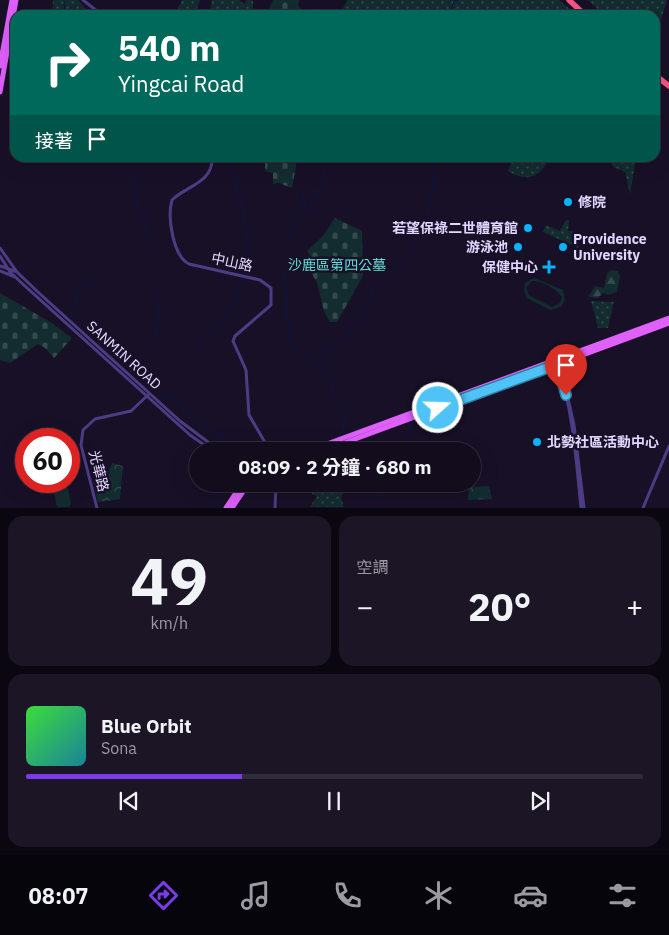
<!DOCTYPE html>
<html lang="zh-TW">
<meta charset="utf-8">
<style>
:root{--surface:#120c1d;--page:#1b1526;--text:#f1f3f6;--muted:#9c9ba4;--line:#312c3b;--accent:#7c3aed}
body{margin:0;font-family:"IBM Plex Sans","Noto Sans TC",sans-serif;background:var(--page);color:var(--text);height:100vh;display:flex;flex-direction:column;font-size:19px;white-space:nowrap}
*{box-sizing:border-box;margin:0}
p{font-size:16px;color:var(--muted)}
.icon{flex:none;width:28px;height:28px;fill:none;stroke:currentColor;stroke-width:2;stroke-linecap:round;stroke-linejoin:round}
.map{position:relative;height:508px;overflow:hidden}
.details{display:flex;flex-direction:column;gap:8px;padding:8px;background:#0a0710;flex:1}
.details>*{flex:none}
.banner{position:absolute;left:10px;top:10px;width:650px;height:152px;border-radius:15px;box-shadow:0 5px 20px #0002,0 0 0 1px var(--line);background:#00695c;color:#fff;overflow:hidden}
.speed{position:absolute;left:15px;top:428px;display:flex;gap:10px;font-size:25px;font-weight:700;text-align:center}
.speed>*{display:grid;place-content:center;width:65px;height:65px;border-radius:50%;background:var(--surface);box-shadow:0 5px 20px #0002,0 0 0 1px var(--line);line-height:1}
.speed .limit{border:8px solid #d22;background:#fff;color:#111}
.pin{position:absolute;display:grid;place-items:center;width:42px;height:42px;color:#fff;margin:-51px -21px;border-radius:50% 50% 50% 0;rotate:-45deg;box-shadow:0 0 5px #0007}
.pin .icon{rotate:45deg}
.me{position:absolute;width:55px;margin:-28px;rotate:70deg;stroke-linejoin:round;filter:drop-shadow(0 0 4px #0008)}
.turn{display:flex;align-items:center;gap:18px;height:105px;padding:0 25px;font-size:22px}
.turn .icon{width:65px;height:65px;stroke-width:2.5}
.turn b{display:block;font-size:35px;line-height:42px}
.then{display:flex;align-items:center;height:48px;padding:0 25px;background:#0003;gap:10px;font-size:19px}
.big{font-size:38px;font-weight:700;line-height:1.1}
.details .card{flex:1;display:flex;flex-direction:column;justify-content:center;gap:8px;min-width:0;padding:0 18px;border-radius:15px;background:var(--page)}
.details .dial{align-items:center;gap:0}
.dial b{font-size:65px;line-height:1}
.song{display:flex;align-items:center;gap:15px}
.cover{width:60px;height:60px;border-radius:8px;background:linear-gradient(135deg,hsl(120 70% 55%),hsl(190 70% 35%))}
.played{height:5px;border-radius:2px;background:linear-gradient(90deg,var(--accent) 35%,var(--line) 35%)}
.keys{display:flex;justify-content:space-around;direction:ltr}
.heat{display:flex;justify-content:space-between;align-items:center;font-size:28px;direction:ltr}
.details .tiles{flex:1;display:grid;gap:8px;grid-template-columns:1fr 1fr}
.card:last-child{grid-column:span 2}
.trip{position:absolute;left:189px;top:442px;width:292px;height:50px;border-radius:25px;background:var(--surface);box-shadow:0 5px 20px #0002,0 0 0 1px var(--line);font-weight:700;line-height:50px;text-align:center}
.menu{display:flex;height:80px;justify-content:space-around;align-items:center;background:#07050c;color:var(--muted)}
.menu .icon{width:35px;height:35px}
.menu .current{color:var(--accent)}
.menu b{font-size:22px;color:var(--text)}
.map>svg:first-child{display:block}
.grass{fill:url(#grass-dots)}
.forest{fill:url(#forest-firs)}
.cemetery{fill:url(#cemetery-stones)}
.park{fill:url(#park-crowns)}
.pitch{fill:#132c30;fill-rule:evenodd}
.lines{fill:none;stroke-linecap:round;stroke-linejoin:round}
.stream{stroke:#0b1544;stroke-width:1}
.tertiary{stroke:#4d3c84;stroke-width:3}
.primary{stroke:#df60fb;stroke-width:5}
.motorway{stroke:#fb5485;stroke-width:5.5}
.route-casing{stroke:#337fa1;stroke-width:12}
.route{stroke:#4fc3f7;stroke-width:9}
.poi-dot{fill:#07b3fa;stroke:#181027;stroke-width:2}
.labels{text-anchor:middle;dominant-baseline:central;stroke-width:5;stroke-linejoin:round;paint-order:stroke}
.poi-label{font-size:14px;font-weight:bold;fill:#e2d6fe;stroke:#181027;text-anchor:start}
.street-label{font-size:14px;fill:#e2d6fe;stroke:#181027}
.park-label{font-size:14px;fill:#63ddd6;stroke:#181027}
</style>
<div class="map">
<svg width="669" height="508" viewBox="0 0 669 508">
<defs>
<pattern id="grass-dots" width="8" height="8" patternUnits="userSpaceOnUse" patternTransform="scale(1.25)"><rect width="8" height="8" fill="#132c30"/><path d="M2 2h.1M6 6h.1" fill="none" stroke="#354a4f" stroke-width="1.8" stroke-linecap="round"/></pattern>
<pattern id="forest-firs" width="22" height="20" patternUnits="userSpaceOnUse" patternTransform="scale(1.25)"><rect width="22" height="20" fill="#132c30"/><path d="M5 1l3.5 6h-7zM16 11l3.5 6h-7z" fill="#354a4f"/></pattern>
<pattern id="cemetery-stones" width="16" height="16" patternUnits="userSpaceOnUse" patternTransform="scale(1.25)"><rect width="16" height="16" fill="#132c30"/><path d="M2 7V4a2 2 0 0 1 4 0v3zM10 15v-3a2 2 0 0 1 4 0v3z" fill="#354a4f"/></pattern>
<pattern id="park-crowns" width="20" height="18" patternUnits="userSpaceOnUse" patternTransform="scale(1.25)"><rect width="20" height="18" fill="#132c30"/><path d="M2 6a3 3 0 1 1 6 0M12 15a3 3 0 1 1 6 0" fill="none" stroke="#354a4f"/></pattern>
</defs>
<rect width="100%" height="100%" fill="#181027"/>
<!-- grass -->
<path class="grass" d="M53 0H78L92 15H52Z
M182 0H200L195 15H175Z
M212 0H239L244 4 247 0H253V15H203L210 10Z
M347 0H559L577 15H376L363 8 359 15H340Z
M588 0H667L655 40V15H604Z
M513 158H548C542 179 524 182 508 171Z
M611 158H636L630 194 625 172 613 167Z
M566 220H569L568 231 580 232 578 248 543 232 546 225 560 231Z
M591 301 614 302 608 328H598Z
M312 484H346L341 498 344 507H310L317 496 312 494Z"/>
<!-- forest -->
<path class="forest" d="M612 270 618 271 620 276 617 292 608 295 603 293 598 298 588 297 595 286 604 288 607 273Z"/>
<!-- cemetery -->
<path class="cemetery" d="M273 0H299L298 6 308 15H268V11Z
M265 158H313L308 162 297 160 292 188 279 183 273 184V173L265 171Z
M335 218 362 231 363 276 337 322H330L324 311 317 283 310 270 312 260 307 251 323 236Z
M0 293 52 323 72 338 54 358 45 348 38 344 10 363 0 360Z"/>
<!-- park -->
<path class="park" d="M112 463 123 466 120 499 98 502 93 481 107 477Z
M489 486 492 499 468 500 469 487Z"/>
<!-- pitch -->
<path class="pitch" d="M534 278 563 290 565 300 561 307 550 310 527 298 524 290 525 283ZM532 281C541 280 557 289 562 297L560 303 552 307 529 295 526 288Z
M53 481H66L71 503 69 507H58L56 505Z"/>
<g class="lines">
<!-- stream -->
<path class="stream" d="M64 0 65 15
M308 0 319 15
M200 15 199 11 204 7 202 0
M337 15 347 0
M444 15 451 10 454 1 458 0
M119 158 132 172 139 214 148 219 144 226 154 249
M228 158 232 173
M233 175 243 211 248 241 243 274
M303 193 305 209
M287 243 297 220 313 205 318 195 328 158
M282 271C288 284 287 297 287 311 287 322 291 332 290 344L321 368
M73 318C75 305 75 288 88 281V275
M153 344 160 312 157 296
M199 345C203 333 210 334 218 327 230 317 239 293 242 278
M108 348 139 372H146
M161 393 175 400
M176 398C179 411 210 431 223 435V444L220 446
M343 435 345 412 331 387V379L322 369 326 360 328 347C337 344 341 338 349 336L351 328 359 323 361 312 368 306 374 286 380 284 393 268 401 264 422 236 434 188 433 166 438 158
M402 451C406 442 410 434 410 422
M214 484 213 491 220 508
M356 484C363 491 364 500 377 499L384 484"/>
<!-- tertiary -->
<path class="tertiary" d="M83 0 102 15
M212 158C213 183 186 186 172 200 167 217 173 256 189 264L260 280 271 288V305L235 336 233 341 246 370 249 415 270 451
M0 248 17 272 39 293 180 421 220 451
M0 256 10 272 26 287 190 435 213 451
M0 266 17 272
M0 271 15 277
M560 362 574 425 584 508
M557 363C573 409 576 459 581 508
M97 508 81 445 83 430 95 419 131 411 148 395
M275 508 276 484
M643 508 669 446"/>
<!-- primary -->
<path class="primary" d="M0 66 12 0
M0 92 16 0
M328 449 669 323
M302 451 311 448
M308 451 669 318
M318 451 329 447
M226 508 242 484
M232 508 248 484"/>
<!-- motorway -->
<path class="motorway" d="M569 0 585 15
M655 75 669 86"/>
</g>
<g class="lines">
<defs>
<path id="route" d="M438 408 558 364 566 395"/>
</defs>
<!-- route casing -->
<use href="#route" class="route-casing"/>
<!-- route -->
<use href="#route" class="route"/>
</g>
<!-- markers -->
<g class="poi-dot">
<circle cx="568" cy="202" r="5"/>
<circle cx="528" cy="228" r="5"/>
<circle cx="518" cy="247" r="5"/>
<circle cx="563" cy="247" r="5"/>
<path d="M546.5 259.5h5v5h5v5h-5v5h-5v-5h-5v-5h5z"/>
<circle cx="537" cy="442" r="5"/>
</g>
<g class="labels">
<!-- poi labels -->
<g class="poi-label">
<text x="578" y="202">修院</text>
<text x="518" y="228" text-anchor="end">若望保祿二世體育館</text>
<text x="573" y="239">Providence<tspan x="573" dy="16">University</tspan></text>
<text x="508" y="247" text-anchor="end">游泳池</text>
<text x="538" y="267" text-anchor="end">保健中心</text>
<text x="547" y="442">北勢社區活動中心</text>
</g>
<!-- street labels -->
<g class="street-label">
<text transform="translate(232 262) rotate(12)">中山路</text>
<text transform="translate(124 355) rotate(42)">SANMIN ROAD</text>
<text transform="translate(99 471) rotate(76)">光華路</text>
</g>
<!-- park labels -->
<g class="park-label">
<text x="337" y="265">沙鹿區第四公墓</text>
</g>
</g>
</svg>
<div class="speed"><div class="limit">60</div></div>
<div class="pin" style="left:566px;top:395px;background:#d93025"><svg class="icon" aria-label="arrive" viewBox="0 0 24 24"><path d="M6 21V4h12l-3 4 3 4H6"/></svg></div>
<svg class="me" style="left:438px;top:408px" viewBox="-20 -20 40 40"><circle r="17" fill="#4fc3f7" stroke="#fff" stroke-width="3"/><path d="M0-11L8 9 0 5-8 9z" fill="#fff"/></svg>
<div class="trip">08:09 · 2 分鐘 · 680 m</div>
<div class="banner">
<div class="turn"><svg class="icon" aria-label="right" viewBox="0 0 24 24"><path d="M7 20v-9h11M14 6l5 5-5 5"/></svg><div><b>540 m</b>Yingcai Road</div></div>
<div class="then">接著<svg class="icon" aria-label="arrive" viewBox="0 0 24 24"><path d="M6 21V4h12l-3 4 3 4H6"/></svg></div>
</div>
</div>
<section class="details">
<div class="tiles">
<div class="card dial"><b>49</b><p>km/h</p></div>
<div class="card"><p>空調</p>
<div class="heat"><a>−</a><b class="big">20°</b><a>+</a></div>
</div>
<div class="card">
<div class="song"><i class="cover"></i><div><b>Blue Orbit</b><p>Sona</p></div></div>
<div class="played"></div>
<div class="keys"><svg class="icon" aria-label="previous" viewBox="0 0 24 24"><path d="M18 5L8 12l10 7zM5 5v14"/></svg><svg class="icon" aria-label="pause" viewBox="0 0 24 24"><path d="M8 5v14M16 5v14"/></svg><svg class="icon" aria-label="next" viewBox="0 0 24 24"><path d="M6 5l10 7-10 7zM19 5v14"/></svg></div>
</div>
</div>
</section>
<nav class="menu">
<b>08:07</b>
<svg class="icon current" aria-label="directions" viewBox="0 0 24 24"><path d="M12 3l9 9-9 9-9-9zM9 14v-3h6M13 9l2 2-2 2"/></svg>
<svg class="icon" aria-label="music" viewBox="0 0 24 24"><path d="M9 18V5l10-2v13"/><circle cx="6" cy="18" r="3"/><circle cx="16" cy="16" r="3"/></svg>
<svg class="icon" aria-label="phone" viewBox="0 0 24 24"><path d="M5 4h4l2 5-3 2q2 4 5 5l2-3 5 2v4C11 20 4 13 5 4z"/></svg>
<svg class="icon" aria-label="climate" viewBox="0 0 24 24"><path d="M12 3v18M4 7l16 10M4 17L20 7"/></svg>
<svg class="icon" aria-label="car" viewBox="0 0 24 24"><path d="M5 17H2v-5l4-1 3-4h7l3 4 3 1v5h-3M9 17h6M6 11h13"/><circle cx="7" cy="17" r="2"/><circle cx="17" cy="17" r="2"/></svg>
<svg class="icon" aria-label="filters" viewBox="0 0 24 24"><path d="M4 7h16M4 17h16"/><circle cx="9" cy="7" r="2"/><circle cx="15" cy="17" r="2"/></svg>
</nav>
